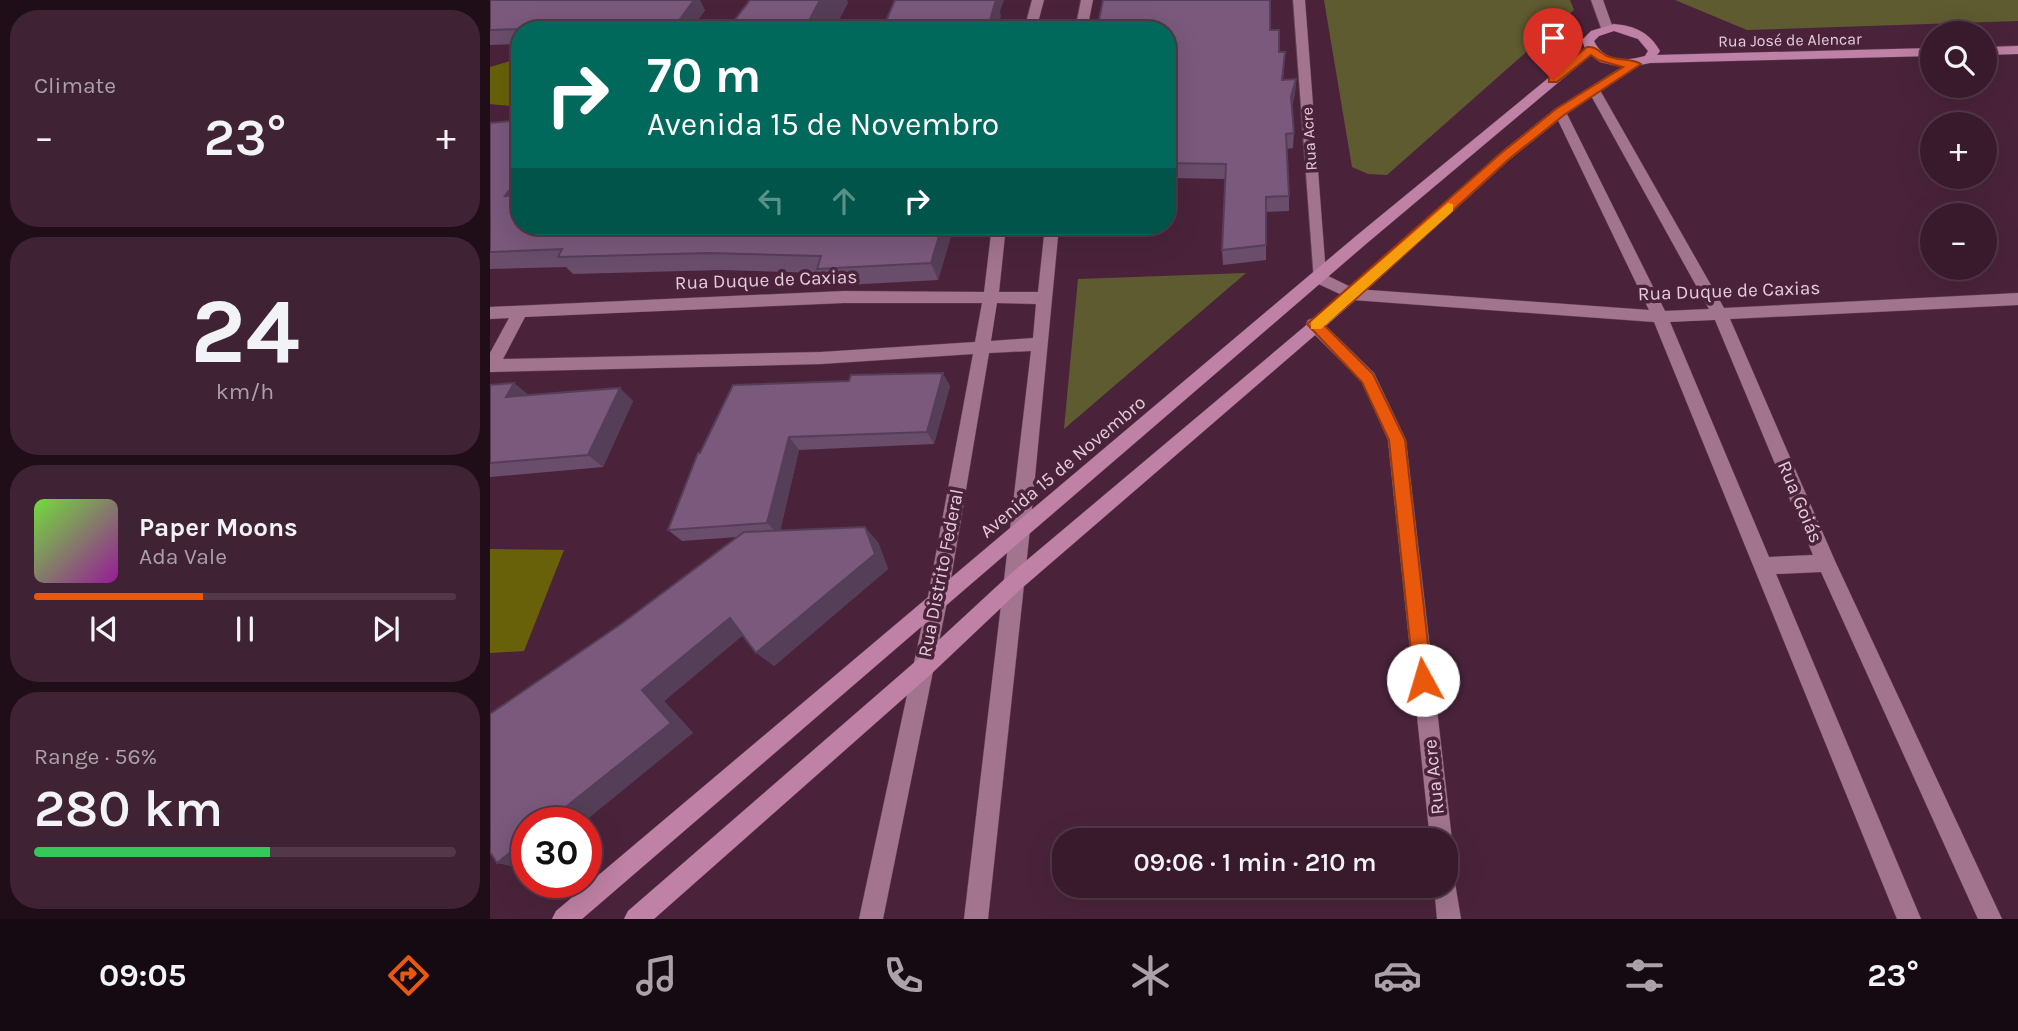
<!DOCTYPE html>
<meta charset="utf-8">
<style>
:root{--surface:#381a2c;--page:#3f2334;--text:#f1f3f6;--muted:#aba1a9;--line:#523848;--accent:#ea580c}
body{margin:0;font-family:Karla,sans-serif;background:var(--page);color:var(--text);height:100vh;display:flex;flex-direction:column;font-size:26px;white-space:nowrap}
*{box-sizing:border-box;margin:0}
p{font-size:23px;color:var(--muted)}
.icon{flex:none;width:38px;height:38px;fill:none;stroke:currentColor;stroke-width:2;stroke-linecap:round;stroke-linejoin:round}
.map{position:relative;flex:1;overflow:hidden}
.details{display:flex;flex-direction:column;gap:10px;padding:10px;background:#1f0e18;width:490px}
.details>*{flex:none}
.banner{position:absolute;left:21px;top:21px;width:665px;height:214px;border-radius:28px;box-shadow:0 7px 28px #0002,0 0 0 2px var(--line);background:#00695c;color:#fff;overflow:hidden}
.buttons{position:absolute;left:1430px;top:21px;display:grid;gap:14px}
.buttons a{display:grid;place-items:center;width:77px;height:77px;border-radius:50%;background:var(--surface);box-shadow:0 7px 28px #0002,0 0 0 2px var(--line);font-size:35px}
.speed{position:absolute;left:21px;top:807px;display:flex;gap:14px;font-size:35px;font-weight:700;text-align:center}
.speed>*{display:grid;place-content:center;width:91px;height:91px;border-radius:50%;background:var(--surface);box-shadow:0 7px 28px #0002,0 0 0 2px var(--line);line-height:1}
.speed .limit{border:10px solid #d22;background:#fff;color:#111}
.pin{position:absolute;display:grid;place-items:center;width:60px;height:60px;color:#fff;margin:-72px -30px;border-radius:50% 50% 50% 0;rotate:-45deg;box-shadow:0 0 7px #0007}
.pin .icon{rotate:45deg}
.me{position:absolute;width:77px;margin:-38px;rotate:354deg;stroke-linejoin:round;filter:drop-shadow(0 0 5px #0008)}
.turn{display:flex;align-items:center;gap:24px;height:147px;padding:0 21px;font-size:32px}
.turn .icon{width:91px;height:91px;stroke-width:2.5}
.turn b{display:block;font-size:49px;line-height:60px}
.lanes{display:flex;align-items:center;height:66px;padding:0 21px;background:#0003;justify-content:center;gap:35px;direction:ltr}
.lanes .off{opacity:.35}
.big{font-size:52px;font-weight:600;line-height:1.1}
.details .tile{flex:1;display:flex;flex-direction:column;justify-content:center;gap:10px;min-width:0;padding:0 24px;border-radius:28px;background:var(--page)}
.details .dial{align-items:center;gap:0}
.dial b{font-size:91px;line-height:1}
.song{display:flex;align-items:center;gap:21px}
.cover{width:84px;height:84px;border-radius:10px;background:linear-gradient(135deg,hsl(100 70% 55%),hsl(300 70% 35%))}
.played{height:7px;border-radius:4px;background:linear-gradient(90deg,var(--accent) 40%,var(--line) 40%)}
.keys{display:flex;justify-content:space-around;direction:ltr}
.heat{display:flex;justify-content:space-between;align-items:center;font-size:38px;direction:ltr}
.charge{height:10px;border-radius:5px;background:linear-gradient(90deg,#34c759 56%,var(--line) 0)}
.trip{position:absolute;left:562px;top:828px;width:406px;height:70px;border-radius:28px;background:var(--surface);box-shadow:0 7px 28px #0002,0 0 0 2px var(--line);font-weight:600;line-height:70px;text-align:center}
.tab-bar{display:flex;height:112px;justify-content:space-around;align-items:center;background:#160a12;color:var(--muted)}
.tab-bar .icon{width:49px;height:49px}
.tab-bar .active{color:var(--accent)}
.tab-bar b{font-size:32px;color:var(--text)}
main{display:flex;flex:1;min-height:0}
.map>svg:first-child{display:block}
.green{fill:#5e5b30}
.forest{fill:#68610a}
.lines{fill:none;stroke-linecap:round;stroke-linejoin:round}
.minor-casing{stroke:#624055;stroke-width:1}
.major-casing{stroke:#624055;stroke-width:1}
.minor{fill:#a2748e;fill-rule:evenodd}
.major{fill:#bf81a5;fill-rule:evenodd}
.wall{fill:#694d6b}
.shaded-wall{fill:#553e57}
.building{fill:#7a597c;stroke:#553e57;stroke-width:2}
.route{fill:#ea580c;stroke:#983908;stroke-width:2}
.slow{fill:#f59e0b}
.labels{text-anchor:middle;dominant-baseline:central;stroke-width:7;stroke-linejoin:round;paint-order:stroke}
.far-street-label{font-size:16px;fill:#e5ccd9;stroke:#4a233b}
.street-label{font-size:19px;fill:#e5ccd9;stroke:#4a233b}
</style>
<main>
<section class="details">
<div class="tile"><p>Climate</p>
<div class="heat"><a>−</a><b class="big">23°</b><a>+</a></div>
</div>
<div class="tile dial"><b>24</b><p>km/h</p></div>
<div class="tile">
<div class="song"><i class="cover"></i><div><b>Paper Moons</b><p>Ada Vale</p></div></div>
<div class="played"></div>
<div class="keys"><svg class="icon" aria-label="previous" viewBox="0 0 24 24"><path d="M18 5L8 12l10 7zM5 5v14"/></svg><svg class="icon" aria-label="pause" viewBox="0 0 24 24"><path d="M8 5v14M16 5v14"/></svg><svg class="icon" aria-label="next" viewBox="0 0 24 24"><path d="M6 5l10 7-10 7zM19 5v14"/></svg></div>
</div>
<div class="tile"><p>Range · 56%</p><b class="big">280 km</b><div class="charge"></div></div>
</section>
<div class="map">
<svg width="1528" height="919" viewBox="0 0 1528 919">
<rect width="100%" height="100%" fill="#4a233b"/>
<!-- green -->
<path class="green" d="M834 0H1080L1084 10 897 175 878 174 862 167Z
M1185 0H1528V21L1257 30Z
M756 273 574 429 588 279Z"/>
<!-- forest -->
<path class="forest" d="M30 58V107L0 104V67Z
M0 549 74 550 34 651 0 653Z"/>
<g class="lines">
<defs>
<path id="minor" d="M542 0H554L546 30H534Z
M591 0H603L597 30H585Z
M803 0H815L836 275 865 289 1159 310 1064 112 1070 108 1076 112 1175 311 1219 309 1099 92 1105 88 1111 92 1234 308 1528 293V305L1240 319 1345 561 1512 919H1488L1331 572 1286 574 1431 919H1407L1164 322 863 300 824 282ZM1225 320 1323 555 1279 557 1180 322Z
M1101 0H1113L1123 28 1121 30 1111 28Z
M502 226H516L509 292H548L555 226H569L540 529 498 919H474L541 351 499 353 457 602 393 919H369L437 602 483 354 331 364 0 372V353L19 318 0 319V307L354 291 494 292ZM354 303H492L485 342 331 352 13 359 35 317ZM507 303 546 304 543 338 501 341Z
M824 318 830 320 884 373 916 440 962 840 956 849V840H940L898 440 872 382 818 328 816 324 818 320Z
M956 873 964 877 971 919H947L944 886H956Z"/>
<path id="major" d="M1124 24C1145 26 1159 32 1170 51L1167 55 1442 48V56L1160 63 1150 65 1075 115 1019 160 868 298 532 588 440 675 164 919H134L138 911 426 661 518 576 858 290 1009 154 1065 109 1132 67 1110 62 1101 55 876 244 92 919H62L66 911 866 236 1095 48 1092 40 1101 31ZM1124 31 1148 39 1158 51 1155 56C1135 62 1113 61 1104 41L1109 36Z
M1528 46V54L1494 55V47Z"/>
</defs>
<!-- minor casing -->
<use href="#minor" class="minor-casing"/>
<!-- major casing -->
<use href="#major" class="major-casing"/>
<!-- minor -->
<use href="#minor" class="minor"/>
<!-- major -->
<use href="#major" class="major"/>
</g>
<!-- wall -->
<path class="wall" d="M0 0 215 10 201 30H30V44L0 45Z
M677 30H780L794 68 793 80 806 79 805 94 802 106 804 133 803 148 797 149 799 196V211L776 212V260L733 265 732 250 735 179 677 178Z
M0 123 30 226H464L448 280 337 286 329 273 231 270 83 274 76 267 0 269Z
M0 385 39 395 143 401 113 467 0 477Z
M460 386 444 444 309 450 290 531 388 542 398 569 284 666 253 635 174 701 203 733 37 822V869L7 863 131 624 248 537 192 541 178 530 210 453Z"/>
<!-- shaded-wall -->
<path class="shaded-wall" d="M204 0H210L215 10 201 30H182Z
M330 0H357L358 3 344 30H314Z
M504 0H514L510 11 511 16 509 25 511 20 513 30H502L500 20Z
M806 79 805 94 800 112 801 97Z
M30 175V212L15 196Z
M452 226H464L448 280 441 263Z
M453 373 460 386 444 444 437 432Z
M24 383 40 396 16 397Z
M130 388 143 401 113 467 98 455Z
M299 437 309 450 289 535 277 523Z
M375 527 388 542 398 569 284 666 266 653Z
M240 618 258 631 174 701 203 733 94 822H57L152 690Z
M37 839V869L7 863Z"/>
<!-- building -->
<path class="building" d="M0 0H204L182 30H58V28L0 30Z
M260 0H330L314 30H237Z
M405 0H506L500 20H511L507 30H392Z
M613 0H780V30H789V52H795L792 80 806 79 801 97 804 133 796 134 799 196 776 197V245L732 250 736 164 677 163V30H607Z
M30 120V175L15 196 30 195V226H452L441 263 327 269 331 256 219 253 68 257 72 249 0 252V123Z
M453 373 437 432 299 437 277 523 178 530 208 453H210L243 385 359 381 361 375Z
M24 383 16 397 130 388 98 455 0 463V385Z
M375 527 385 554 266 653 240 618 152 690 181 723 57 822H37V839L7 863 0 852V714L131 624 254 532Z"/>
<!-- route -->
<path class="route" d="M1097 47C1106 46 1109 52 1117 56 1128 61 1142 58 1151 64L1074 115 1019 159 868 297 834 325 883 374 915 440 942 680 940 687 933 689 927 687 924 680 899 440 872 382 817 324 1010 154 1066 109 1133 67 1108 60 1101 55 1067 82H1059V77Z"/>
<!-- slow -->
<path class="slow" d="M958 203 963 204V211L831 329H821V322Z"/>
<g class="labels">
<!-- far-street labels -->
<g class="far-street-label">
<text transform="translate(1300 40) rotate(-1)">Rua José de Alencar</text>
<text transform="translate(819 139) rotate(-94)">Rua Acre</text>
</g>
<!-- street labels -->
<g class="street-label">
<text transform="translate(276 280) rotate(-2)">Rua Duque de Caxias</text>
<text transform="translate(1239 291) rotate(-2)">Rua Duque de Caxias</text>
<text transform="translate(573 467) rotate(-40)">Avenida 15 de Novembro</text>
<text transform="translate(1310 502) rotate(67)">Rua Goiás</text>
<text transform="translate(451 573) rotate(-79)">Rua Distrito Federal</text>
<text transform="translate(944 777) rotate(-96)">Rua Acre</text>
</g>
</g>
</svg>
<div class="buttons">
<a><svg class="icon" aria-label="search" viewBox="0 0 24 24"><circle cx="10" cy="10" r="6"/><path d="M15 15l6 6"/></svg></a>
<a>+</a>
<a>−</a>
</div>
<div class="speed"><div class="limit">30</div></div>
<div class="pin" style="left:1063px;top:80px;background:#d93025"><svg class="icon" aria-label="arrive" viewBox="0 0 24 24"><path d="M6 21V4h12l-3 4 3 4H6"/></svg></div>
<svg class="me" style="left:933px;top:680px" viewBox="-20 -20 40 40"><circle r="19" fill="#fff"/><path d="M0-13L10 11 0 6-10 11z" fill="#ea580c"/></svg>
<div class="trip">09:06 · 1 min · 210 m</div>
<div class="banner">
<div class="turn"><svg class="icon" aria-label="right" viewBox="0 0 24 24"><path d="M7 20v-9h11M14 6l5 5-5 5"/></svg><div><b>70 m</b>Avenida 15 de Novembro</div></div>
<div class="lanes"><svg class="icon off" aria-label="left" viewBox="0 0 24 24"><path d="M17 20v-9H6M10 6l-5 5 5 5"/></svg><svg class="icon off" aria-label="ahead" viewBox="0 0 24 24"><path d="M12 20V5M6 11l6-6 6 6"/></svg><svg class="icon" aria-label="right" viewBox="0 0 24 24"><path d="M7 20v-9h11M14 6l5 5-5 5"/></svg></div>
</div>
</div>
</main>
<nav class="tab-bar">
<b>09:05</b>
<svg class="icon active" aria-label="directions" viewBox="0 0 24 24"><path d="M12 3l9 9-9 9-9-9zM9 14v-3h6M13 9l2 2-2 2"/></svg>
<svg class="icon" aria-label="music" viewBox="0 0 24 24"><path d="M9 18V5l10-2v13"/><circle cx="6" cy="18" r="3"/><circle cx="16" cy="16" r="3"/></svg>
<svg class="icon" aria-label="phone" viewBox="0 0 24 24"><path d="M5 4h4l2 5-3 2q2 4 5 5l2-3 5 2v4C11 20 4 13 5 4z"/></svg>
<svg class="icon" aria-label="climate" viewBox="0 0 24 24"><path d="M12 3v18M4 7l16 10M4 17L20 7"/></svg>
<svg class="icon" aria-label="car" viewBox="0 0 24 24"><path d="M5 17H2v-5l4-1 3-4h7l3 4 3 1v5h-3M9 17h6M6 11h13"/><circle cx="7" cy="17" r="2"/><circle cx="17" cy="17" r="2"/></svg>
<svg class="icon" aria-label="filters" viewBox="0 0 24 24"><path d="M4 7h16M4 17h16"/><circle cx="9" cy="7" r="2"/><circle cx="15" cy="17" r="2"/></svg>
<b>23°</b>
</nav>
